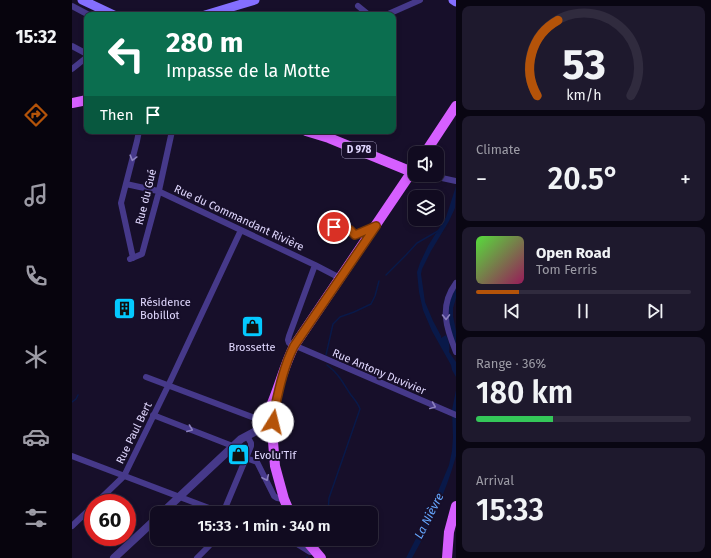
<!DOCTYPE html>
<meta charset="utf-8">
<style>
:root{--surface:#110b20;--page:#1e192d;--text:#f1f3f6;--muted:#9c9ba5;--line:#302b3e;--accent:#b45309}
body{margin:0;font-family:"Fira Sans",sans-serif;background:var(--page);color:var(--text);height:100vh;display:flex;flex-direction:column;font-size:15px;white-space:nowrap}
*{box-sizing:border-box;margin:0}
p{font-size:13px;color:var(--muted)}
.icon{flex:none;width:22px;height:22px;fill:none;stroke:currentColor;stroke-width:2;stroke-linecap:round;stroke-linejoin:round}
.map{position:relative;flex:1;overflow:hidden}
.details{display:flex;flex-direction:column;gap:6px;padding:6px;background:#090612;width:255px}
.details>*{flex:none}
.guide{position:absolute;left:12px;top:12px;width:312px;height:122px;border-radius:8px;box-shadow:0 2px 6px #0003,0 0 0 1px var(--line);background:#0b6e4f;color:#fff;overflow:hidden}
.fabs{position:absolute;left:336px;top:146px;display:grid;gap:8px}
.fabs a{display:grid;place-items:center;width:36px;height:36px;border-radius:8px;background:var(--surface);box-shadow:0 2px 6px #0003,0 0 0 1px var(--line);font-size:20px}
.speed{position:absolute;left:12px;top:494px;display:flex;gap:8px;font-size:20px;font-weight:700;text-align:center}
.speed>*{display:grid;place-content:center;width:52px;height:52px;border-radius:50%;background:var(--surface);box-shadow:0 2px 6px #0003,0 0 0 1px var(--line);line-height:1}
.speed .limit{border:6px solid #d22;background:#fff;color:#111}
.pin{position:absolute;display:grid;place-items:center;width:34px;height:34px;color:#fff;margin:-17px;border:2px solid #fff;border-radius:50%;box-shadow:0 1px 4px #0007}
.me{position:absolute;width:44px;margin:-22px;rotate:9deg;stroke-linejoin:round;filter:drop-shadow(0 0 3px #0008)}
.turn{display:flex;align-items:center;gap:14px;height:84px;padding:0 16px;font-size:18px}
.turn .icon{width:52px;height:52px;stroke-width:2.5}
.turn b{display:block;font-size:28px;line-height:34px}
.then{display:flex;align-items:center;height:38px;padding:0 16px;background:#0003;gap:8px;font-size:15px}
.big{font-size:30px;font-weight:600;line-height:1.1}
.details .widget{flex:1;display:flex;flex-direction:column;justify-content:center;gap:6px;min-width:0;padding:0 14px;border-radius:8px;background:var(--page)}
.details .dial{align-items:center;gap:0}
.dial svg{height:104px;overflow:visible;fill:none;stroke:var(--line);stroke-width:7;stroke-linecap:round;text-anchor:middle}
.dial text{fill:var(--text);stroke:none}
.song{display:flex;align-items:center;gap:12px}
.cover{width:48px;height:48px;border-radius:6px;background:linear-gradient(135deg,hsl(110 70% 55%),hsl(330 70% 35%))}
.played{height:4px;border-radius:2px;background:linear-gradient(90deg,var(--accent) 20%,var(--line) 20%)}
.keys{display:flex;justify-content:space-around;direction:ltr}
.heat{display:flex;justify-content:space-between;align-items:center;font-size:22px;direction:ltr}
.charge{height:6px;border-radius:3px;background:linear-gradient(90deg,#34c759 36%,var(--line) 0)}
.trip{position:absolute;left:78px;top:506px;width:228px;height:40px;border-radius:8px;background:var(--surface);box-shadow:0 2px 6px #0003,0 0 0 1px var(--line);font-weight:600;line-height:40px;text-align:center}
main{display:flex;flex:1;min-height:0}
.dock{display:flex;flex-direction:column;width:72px;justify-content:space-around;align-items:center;background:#07040d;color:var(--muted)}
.dock .icon{width:28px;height:28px}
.dock .on{color:var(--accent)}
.dock b{font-size:18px;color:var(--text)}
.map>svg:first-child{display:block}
.water{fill:#091949}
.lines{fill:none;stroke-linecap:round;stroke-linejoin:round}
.stream{stroke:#091949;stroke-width:1.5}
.minor{stroke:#46398a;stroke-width:6}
.tertiary{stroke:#46398a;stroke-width:8}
.secondary{stroke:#846fff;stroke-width:9}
.primary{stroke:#d65fff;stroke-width:10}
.oneway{stroke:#8c81bf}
.route-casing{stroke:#753606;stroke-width:10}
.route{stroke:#b45309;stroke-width:7}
.labels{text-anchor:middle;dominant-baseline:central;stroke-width:4;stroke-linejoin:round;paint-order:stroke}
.shield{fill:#170f2a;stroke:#a49cbf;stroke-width:1}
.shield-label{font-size:10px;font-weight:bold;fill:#e1d8ff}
.street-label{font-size:11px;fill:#e1d8ff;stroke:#170f2a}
.poi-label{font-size:11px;fill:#e1d8ff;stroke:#170f2a;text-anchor:start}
.water-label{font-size:12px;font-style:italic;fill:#66a7ff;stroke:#170f2a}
</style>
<main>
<nav class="dock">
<b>15:32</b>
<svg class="icon on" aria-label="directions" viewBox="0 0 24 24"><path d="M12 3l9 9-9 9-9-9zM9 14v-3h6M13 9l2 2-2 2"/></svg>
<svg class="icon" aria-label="music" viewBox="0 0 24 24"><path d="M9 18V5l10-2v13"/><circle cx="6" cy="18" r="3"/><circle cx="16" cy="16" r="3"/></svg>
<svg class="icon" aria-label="phone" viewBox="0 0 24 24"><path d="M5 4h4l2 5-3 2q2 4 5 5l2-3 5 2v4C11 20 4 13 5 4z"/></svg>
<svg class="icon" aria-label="climate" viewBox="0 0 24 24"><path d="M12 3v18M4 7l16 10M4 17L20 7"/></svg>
<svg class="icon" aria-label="car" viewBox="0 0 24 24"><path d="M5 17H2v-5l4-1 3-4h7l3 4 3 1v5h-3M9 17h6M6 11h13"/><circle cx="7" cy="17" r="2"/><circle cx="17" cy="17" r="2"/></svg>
<svg class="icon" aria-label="filters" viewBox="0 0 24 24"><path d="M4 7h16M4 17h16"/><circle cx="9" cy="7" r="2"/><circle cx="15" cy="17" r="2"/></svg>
</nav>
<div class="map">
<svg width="384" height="558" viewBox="0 0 384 558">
<rect width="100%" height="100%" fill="#170f2a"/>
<!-- water -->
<path class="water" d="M384 186 383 208 377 221 359 251 350 269 349 274 353 302 361 321 369 336V338L374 335C377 341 378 346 377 352L384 362V377L380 370 379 365 360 331 351 310 347 292 345 272 348 263 356 246 374 217 378 205Z
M384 288V298L381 308V316L384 331V344C376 325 372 306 384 288Z
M384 390V456C374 492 358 526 340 558H334L357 513 377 465 380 451 381 437 380 410Z"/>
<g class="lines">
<!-- stream -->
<path class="stream" d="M314 275 334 255 345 243 366 231
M254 355 261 324 268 317 282 312 299 304 303 296 307 281
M255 365C268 375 270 382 279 395 283 400 286 403 288 409L257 498 256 513
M0 402 4 399 6 395
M246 546 248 539
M235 558V557"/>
<!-- minor -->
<path class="minor" d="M0 6 17 15
M286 6 297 15
M314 15 348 0
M0 46 15 54
M0 69 15 57
M356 175 384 181
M54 184 86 191 243 265 268 278
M262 227 278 230 283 235 301 227
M61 258 49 203 65 141 67 131
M58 259 70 254 86 195 100 131
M243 265 217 336 216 340 217 343 384 415
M384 283C367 306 374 328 384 352
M74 377 188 420
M81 415 158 445 160 447
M0 456 150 513
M174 458 185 462 202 496 205 498 212 499
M24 503 52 476 96 386 169 230
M151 513 179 446V443L175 436
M0 526 21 506
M217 539 238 552H244
M125 558 137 546 140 539"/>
<!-- tertiary -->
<path class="tertiary" d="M90 513 169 439 188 429
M42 558 85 518"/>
<!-- secondary -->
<path class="secondary" d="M10 0 42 15
M381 0 384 2
M133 15 183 0"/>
<!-- primary -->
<path class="primary" d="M0 103 15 100
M234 131 257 138 340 172
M353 153 384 106
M191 418H197L201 422V427L196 431C191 432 185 429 187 423 188 419 196 414 198 408 207 388 212 366 222 346L343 167
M200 429 203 466 212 499 218 513
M233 539 249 558
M375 558 377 532 384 506"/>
</g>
<!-- one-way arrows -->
<defs><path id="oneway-chevron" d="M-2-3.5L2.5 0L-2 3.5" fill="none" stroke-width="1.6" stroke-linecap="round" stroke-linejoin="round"/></defs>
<g class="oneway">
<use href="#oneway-chevron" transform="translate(61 158) rotate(105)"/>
<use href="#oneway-chevron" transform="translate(374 317) rotate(89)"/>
<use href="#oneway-chevron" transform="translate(361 406) rotate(23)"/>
<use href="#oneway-chevron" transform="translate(118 429) rotate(21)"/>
<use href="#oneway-chevron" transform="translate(194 478) rotate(65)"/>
</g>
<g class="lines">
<defs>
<path id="route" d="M201 422 200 421C206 395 210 370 222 346L304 226 283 235 278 230 262 227"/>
</defs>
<!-- route casing -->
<use href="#route" class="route-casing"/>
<!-- route -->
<use href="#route" class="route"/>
</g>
<!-- icons -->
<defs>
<symbol id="building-square" viewBox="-11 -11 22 22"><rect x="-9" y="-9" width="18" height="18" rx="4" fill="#04c9ff" stroke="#170f2a"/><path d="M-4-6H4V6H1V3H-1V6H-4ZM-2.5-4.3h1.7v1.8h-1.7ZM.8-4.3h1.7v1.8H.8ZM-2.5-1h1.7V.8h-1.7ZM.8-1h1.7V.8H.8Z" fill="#111"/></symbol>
<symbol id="shop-square" viewBox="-11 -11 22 22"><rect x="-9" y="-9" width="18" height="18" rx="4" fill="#04c9ff" stroke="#170f2a"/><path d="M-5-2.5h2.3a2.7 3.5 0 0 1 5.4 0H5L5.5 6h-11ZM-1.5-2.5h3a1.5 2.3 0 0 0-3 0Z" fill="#111"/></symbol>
</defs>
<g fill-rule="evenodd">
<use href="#building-square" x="40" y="296" width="25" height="25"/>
<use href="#shop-square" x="168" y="314" width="25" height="25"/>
<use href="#shop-square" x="154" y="442" width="25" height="25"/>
</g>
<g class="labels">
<!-- shield labels -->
<rect class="shield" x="270" y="142" width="34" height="16" rx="3"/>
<g class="shield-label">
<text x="287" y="150">D 978</text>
</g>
<!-- street labels -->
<g class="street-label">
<text transform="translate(74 197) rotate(-76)">Rue du Gué</text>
<text transform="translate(167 218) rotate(25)">Rue du Commandant Rivière</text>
<text transform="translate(307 372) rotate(23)">Rue Antony Duvivier</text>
<text transform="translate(62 433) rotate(-64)">Rue Paul Bert</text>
</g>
<!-- poi labels -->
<g class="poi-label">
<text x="68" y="302">Résidence<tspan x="68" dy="13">Bobillot</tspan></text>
<text x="180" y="347" text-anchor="middle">Brossette</text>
<text x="182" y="455">Evolu'Tif</text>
</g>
<!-- water labels -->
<g class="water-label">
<text transform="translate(357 516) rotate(-63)">La Nièvre</text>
</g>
</g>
</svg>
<div class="fabs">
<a><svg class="icon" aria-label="sound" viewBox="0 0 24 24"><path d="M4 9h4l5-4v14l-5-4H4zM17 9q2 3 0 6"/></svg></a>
<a><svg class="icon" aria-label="layers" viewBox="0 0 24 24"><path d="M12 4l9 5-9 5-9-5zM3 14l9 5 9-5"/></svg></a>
</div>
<div class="speed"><div class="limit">60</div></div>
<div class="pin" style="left:262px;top:227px;background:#d93025"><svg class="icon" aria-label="arrive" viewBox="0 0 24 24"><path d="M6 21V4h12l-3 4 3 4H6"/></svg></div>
<svg class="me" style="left:201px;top:422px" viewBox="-20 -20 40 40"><circle r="19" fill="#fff"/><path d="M0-13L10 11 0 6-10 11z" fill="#b45309"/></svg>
<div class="trip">15:33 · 1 min · 340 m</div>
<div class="guide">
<div class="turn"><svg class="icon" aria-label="left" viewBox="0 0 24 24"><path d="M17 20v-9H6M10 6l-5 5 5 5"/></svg><div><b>280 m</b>Impasse de la Motte</div></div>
<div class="then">Then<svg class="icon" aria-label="arrive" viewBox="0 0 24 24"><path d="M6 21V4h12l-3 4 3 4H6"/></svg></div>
</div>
</div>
<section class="details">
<div class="widget dial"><svg viewBox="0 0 100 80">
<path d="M14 69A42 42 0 1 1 86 69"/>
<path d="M14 69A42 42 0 0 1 30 11" stroke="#b45309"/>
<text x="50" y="56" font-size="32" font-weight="700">53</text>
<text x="50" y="72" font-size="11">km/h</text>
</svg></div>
<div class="widget"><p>Climate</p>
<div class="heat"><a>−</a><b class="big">20.5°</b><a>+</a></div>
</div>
<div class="widget">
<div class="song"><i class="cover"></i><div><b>Open Road</b><p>Tom Ferris</p></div></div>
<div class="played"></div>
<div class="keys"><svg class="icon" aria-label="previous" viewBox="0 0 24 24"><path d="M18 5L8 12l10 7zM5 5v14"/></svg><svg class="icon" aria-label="pause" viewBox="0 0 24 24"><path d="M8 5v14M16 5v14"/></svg><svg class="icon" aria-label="next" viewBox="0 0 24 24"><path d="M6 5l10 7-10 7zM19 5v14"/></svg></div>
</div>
<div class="widget"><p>Range · 36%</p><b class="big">180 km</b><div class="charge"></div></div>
<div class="widget"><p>Arrival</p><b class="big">15:33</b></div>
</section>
</main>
